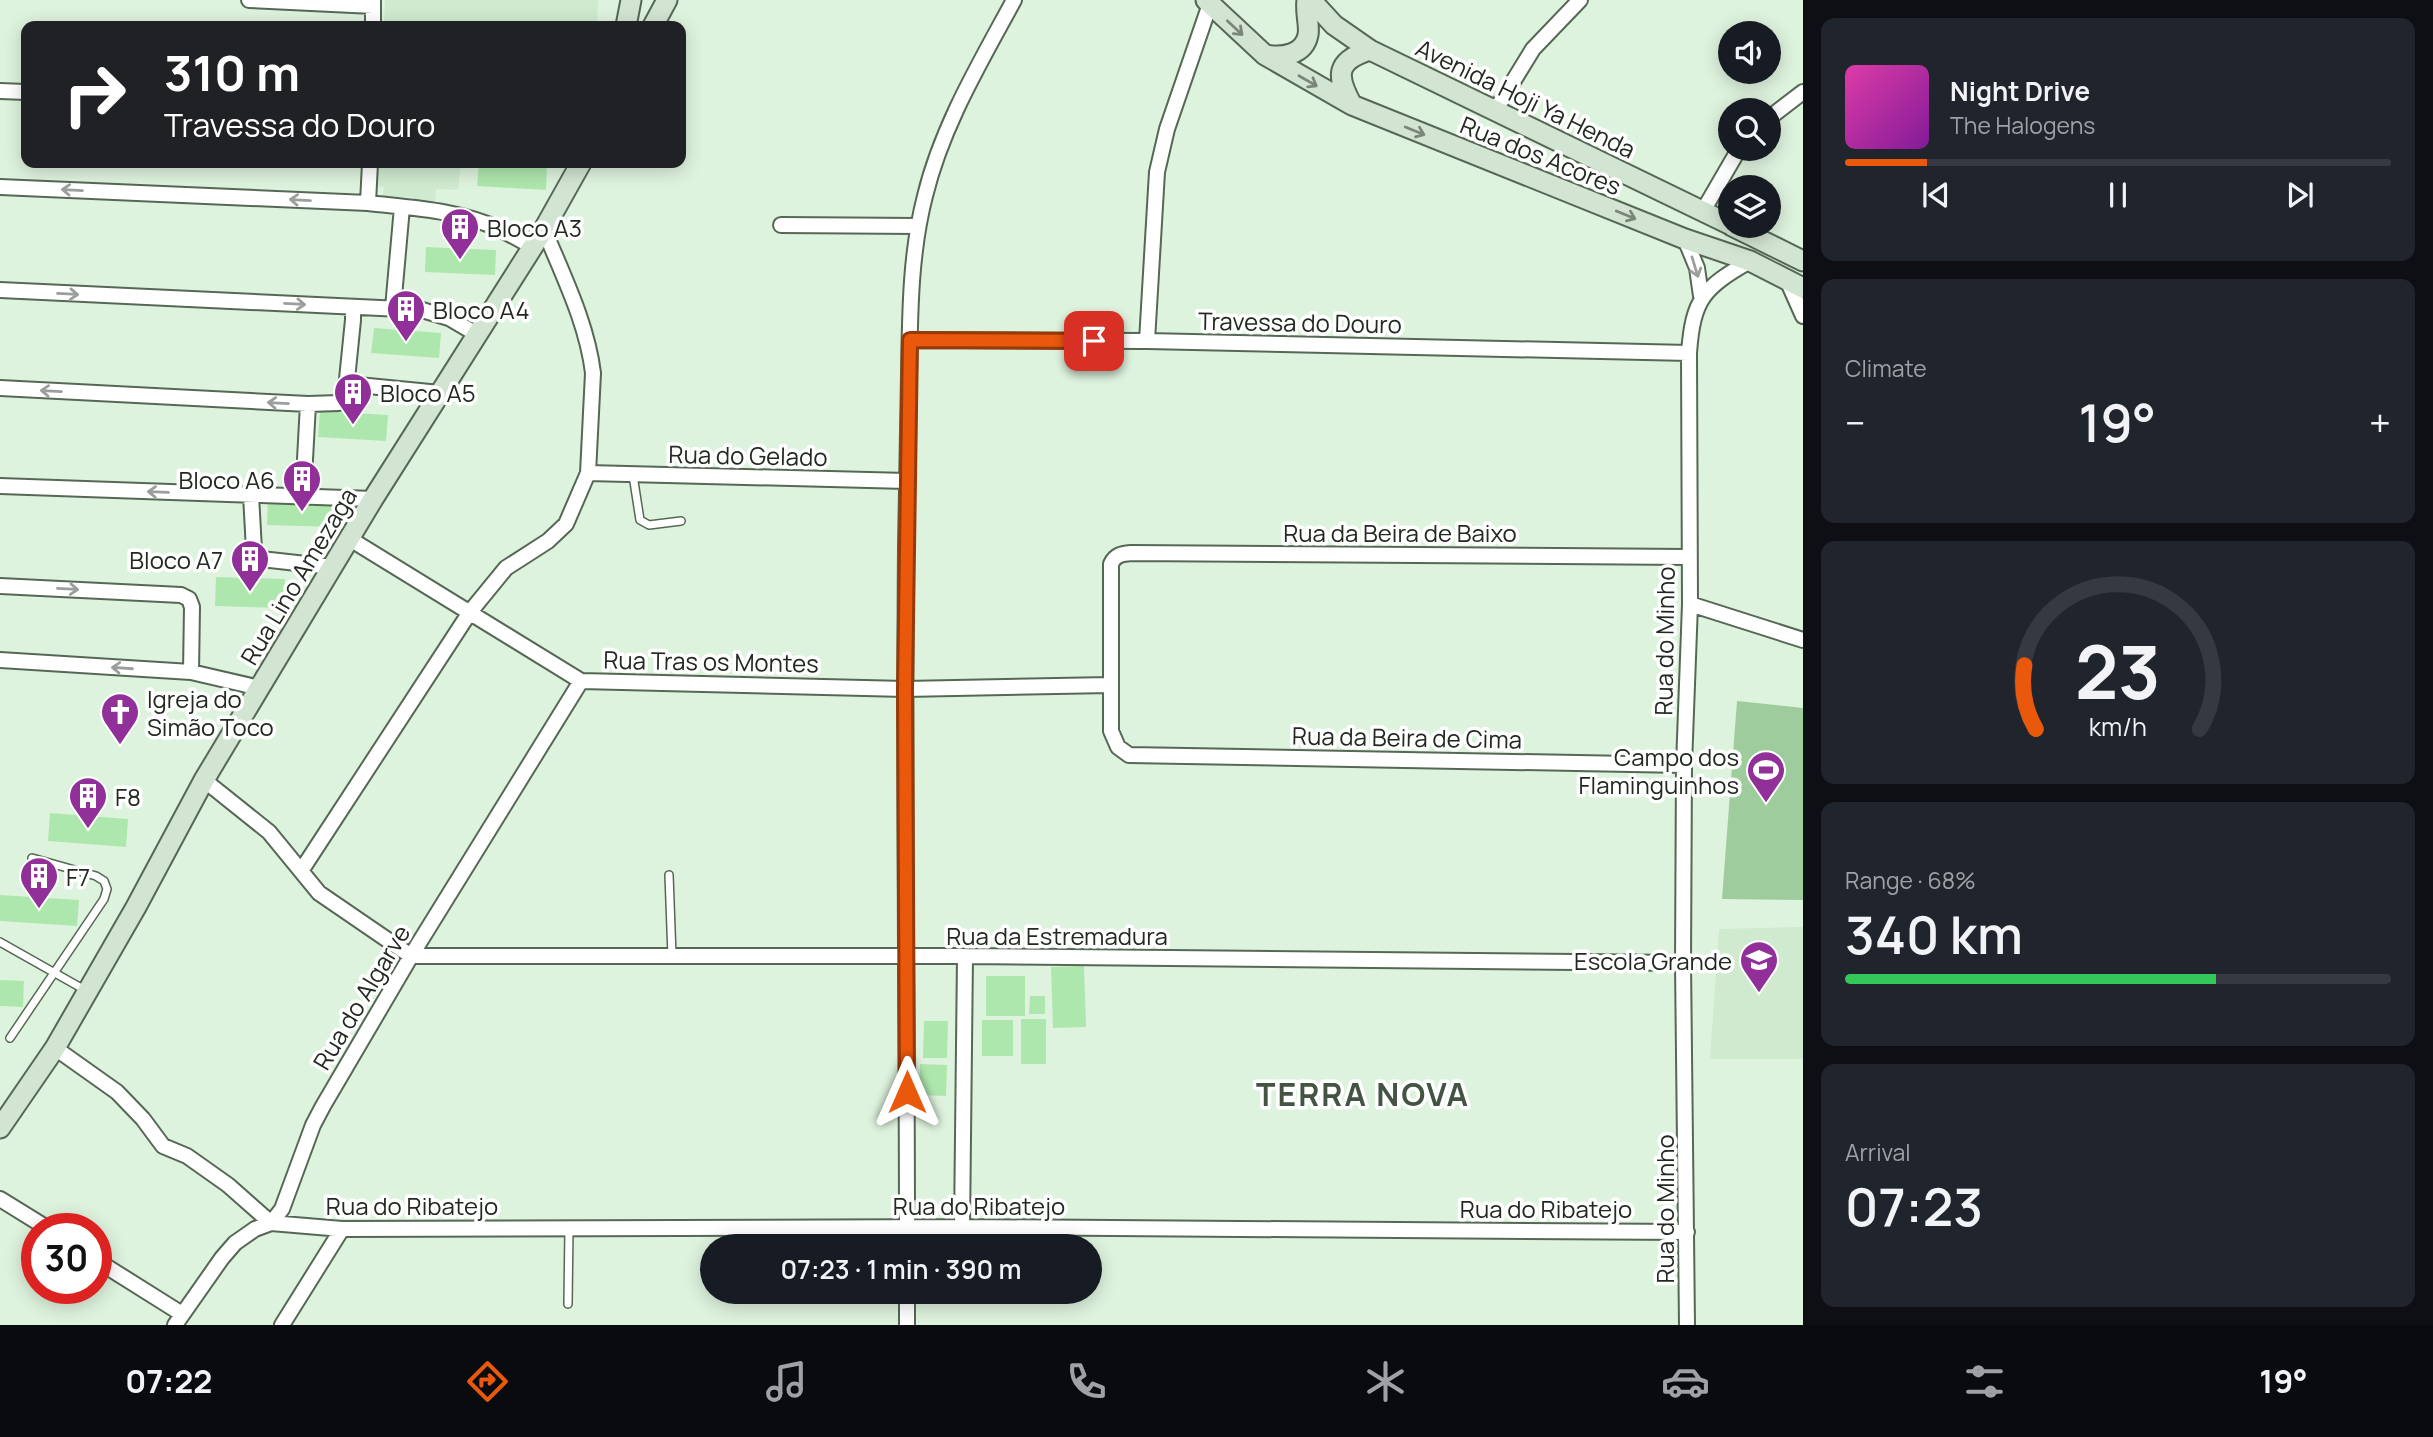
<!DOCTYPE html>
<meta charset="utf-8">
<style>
:root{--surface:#171b24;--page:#20242c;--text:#f1f3f6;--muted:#9ea1a6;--line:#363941;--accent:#ea580c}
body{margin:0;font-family:Manrope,sans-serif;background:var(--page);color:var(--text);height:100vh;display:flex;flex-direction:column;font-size:26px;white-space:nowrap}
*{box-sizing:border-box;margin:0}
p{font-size:23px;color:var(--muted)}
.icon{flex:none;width:38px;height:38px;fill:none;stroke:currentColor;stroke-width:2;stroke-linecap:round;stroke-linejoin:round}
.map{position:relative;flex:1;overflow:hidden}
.panel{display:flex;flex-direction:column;gap:18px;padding:18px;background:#0d0f14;width:630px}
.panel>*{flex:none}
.banner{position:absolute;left:21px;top:21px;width:665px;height:147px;border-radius:14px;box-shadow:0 4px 18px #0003;background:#202124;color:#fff;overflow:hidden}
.controls{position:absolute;left:1718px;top:21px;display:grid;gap:14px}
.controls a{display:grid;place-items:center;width:63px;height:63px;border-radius:50%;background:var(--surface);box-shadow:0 4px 18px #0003;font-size:35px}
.speed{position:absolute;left:21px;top:1213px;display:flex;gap:14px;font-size:35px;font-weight:700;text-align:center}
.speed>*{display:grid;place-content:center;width:91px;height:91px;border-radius:50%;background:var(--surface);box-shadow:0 4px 18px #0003;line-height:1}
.speed .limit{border:10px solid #d22;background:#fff;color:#111}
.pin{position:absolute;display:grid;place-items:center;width:60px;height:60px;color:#fff;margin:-30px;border-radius:14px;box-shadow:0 4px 10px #0006}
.me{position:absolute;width:77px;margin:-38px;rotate:0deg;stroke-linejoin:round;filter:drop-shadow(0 0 5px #0008)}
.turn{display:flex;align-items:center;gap:24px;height:147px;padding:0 28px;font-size:32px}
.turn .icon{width:91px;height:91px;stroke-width:2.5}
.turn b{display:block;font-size:49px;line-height:60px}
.big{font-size:52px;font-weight:600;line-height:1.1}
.panel .widget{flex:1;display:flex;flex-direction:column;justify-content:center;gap:10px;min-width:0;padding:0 24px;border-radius:14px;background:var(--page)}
.panel .dial{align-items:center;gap:0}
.dial svg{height:182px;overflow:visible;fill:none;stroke:var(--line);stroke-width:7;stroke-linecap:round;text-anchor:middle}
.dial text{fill:var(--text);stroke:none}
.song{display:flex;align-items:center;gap:21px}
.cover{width:84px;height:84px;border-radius:10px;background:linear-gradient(135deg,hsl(320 70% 55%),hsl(290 70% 35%))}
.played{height:7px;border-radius:4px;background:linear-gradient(90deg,var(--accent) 15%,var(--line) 15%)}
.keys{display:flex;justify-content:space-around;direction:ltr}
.heat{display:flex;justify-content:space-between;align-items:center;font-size:38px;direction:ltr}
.charge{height:10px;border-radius:5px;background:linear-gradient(90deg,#34c759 68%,var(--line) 0)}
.trip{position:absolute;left:700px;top:1234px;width:402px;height:70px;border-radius:35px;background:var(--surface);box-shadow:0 4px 18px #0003;font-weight:600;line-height:70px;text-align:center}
.tab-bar{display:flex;height:112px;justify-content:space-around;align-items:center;background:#090b0e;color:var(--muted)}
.tab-bar .icon{width:49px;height:49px}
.tab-bar .selected{color:var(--accent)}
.tab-bar b{font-size:32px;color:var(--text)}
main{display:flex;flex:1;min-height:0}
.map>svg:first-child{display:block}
.built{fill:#cfeacf}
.green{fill:#9ecc9d}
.building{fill:#aee7ae}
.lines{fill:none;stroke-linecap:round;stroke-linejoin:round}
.lane-casing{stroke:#566855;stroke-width:10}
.street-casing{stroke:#566855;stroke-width:18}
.secondary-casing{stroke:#566855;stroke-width:23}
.lane{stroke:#fff;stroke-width:7}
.street{stroke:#fff;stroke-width:14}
.secondary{stroke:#d2e4d2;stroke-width:19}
.oneway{stroke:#7a867a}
.oneway2{stroke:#9b9f9b}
.route-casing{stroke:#983908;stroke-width:18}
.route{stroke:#ea580c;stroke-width:12}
.labels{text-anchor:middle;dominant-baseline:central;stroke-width:7;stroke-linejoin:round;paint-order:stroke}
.street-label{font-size:24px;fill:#212921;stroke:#fff}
.poi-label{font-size:24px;fill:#212921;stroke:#fff;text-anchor:start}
.district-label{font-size:32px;font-weight:bold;letter-spacing:2px;fill:#435443;stroke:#fff}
</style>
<main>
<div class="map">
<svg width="1803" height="1325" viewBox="0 0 1803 1325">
<rect width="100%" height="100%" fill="#def3de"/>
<!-- built -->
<path class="built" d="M385 0H598L597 26H384Z
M378 163H461L458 190 436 189 435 204 412 205 414 197H382L384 187 377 186Z
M1803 927V1059H1710L1719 929Z"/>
<!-- green -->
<path class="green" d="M1737 701 1803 708V900L1722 899Z"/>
<!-- building -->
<path class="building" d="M479 163 547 167 546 190 477 186Z
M426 247 496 250 495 275 425 272Z
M374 328 441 333 439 358 371 353Z
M320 411 388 415 386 441 318 437Z
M268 498 337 501 336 527 267 525Z
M216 577 285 579 284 608 215 606Z
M50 813 128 819 126 847 48 841Z
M0 895 79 900 77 926 0 921Z
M1084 966 1086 1027 1053 1028 1051 967Z
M986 976H1025V1016H986Z
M0 980 24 981 23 1007 0 1006Z
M1030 996H1045V1014H1029Z
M1021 1019H1046V1064H1021Z
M982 1020H1013V1056H982Z
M924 1021H948L947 1058H923Z
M920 1064 947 1065 946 1096 919 1095Z"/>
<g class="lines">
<defs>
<path id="lane" d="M633 475 640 520 649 525 681 521
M669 875 672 956
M0 942 85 990
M10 1038 104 899 107 889 104 881 96 876 32 858
M568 1304 569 1228"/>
<path id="street" d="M249 0 373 6
M373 26V0
M0 91 26 92
M1495 111 1533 49 1580 0
M1769 118 1803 92
M0 187 368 203C411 208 459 210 499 229 510 234 522 241 533 247
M368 203 370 163
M1703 211 1739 149
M781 225 918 226
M1685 239 1697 268 1701 296
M1787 280 1803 316
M0 290 422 310 449 318 478 335
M393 308 402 207
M910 340 1147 341 1689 353
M1147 341 1157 172 1167 129 1210 4
M348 384 440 393
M0 388 308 404 339 403 345 399 353 320V307
M588 473 907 481
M0 486 373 499
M251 495 254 550 261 559 333 567
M303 496 308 404
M350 539 581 681 905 689 1110 685
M0 586 181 595 189 599 192 607 191 672
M1690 604 1803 640
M0 660 191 672 260 688
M1684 765 1129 755 1118 747 1111 731V564C1115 555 1121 554 1131 553L1688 557
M204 780 269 832 319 893 411 956H965L1683 963
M301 871 470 612 506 568 548 541 566 524 588 473 593 373C587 323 563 276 544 229
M55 1048 117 1092 143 1119 163 1146 187 1156 228 1185 271 1223 342 1229 962 1227 1687 1232
M0 1199 47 1228
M962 1227 965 956
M907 1246C907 1012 904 779 906 546 907 488 908 431 909 374 910 315 910 254 925 196 942 126 980 63 1014 0
M96 1260 182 1314
M175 1325 222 1258 235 1243 255 1229 271 1223 282 1209 313 1125 323 1106 411 956 581 681
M282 1325 342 1229
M907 1325V1292
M1687 1325 1683 963 1684 765 1690 604 1689 353C1693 299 1703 288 1750 261"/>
<path id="secondary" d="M1206 0 1265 55 1352 105 1685 239 1750 261 1803 288
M1311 0 1334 25 1370 50 1731 225
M626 26 631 0
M653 26 667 0
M1266 55C1282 58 1304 55 1308 35 1310 26 1305 12 1307 0
M1352 105C1336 76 1335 61 1370 50
M1732 226 1803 261
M0 1128 55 1048 136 907 204 780 373 499 544 229 581 163"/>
</defs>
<!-- lane casing -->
<use href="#lane" class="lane-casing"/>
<!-- street casing -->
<use href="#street" class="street-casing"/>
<!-- secondary casing -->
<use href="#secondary" class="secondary-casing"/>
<!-- lane -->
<use href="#lane" class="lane"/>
<!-- street -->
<use href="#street" class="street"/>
<!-- secondary -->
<use href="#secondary" class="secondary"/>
</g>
<!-- one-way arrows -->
<defs><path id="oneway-shaft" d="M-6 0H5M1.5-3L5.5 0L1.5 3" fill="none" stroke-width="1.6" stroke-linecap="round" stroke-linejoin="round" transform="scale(1.75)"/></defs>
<g class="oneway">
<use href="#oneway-shaft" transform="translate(1235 28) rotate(43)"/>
<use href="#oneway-shaft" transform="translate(1308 81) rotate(30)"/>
<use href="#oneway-shaft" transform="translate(1415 131) rotate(22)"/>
<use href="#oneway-shaft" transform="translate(1626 215) rotate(22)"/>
</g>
<g class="oneway2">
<use href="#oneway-shaft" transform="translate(72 190) rotate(-177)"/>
<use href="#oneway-shaft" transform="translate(300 200) rotate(-177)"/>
<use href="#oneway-shaft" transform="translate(1695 267) rotate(73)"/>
<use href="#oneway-shaft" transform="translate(68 294) rotate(3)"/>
<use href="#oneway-shaft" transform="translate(295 304) rotate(3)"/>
<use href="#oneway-shaft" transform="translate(51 391) rotate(-177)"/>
<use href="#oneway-shaft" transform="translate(278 403) rotate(-177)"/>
<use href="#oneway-shaft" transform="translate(158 492) rotate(-178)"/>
<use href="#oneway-shaft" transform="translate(68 589) rotate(3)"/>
<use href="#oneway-shaft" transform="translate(122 668) rotate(-176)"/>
</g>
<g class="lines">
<defs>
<path id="route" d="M907 1092 905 689 910 340 1094 341"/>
</defs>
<!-- route casing -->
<use href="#route" class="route-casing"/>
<!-- route -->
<use href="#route" class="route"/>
</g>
<!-- icons -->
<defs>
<symbol id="building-pin" viewBox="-11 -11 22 30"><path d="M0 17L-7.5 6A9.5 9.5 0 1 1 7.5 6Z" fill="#913099" stroke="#fff"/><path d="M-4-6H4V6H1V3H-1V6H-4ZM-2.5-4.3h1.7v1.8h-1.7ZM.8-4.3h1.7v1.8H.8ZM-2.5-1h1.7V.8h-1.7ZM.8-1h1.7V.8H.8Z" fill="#fff"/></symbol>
<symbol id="church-pin" viewBox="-11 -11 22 30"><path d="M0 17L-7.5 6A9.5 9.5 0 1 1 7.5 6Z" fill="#913099" stroke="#fff"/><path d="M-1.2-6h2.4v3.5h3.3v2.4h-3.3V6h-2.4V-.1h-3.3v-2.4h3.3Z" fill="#fff"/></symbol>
<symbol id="stadium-pin" viewBox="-11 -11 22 30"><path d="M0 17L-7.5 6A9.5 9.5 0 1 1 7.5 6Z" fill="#913099" stroke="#fff"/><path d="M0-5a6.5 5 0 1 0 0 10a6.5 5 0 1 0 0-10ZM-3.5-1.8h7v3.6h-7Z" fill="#fff"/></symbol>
<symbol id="school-pin" viewBox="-11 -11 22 30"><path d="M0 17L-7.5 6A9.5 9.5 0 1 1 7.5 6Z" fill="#913099" stroke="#fff"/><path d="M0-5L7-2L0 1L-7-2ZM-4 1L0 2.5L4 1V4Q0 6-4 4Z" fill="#fff"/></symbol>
</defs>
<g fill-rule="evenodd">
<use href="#building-pin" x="438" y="205" width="44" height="60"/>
<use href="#building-pin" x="384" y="287" width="44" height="60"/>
<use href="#building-pin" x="331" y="370" width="44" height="60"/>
<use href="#building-pin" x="280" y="457" width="44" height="60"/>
<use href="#building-pin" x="228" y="537" width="44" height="60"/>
<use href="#church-pin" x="98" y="690" width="44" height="60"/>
<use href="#stadium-pin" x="1744" y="748" width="44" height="60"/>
<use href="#building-pin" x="66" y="774" width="44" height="60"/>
<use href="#building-pin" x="17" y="854" width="44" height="60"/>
<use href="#school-pin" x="1737" y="938" width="44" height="60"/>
</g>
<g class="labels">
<!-- street labels -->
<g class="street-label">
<text transform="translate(1526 98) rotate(26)">Avenida Hoji Ya Henda</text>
<text transform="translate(1541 155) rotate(22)">Rua dos Acores</text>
<text transform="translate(1300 322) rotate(1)">Travessa do Douro</text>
<text transform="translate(748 455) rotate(1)">Rua do Gelado</text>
<text x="1400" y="532">Rua da Beira de Baixo</text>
<text transform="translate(298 576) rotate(-59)">Rua Lino Amezaga</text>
<text transform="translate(1664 641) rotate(-89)">Rua do Minho</text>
<text transform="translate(711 661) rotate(1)">Rua Tras os Montes</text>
<text transform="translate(1407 737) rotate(1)">Rua da Beira de Cima</text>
<text x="1057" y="935">Rua da Estremadura</text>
<text transform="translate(361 997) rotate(-59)">Rua do Algarve</text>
<text x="412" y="1205">Rua do Ribatejo</text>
<text x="979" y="1205">Rua do Ribatejo</text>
<text x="1546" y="1208">Rua do Ribatejo</text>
<text transform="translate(1664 1209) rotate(-90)">Rua do Minho</text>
</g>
<!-- poi labels -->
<g class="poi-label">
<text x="487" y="227">Bloco A3</text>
<text x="433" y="309">Bloco A4</text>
<text x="380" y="392">Bloco A5</text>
<text x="275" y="479" text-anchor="end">Bloco A6</text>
<text x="223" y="559" text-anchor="end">Bloco A7</text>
<text x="147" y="698">Igreja do<tspan x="147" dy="28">Simão Toco</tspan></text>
<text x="1739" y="756" text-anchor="end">Campo dos<tspan x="1739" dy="28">Flaminguinhos</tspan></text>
<text x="115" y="796">F8</text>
<text x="66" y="876">F7</text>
<text x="1732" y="960" text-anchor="end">Escola Grande</text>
</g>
<!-- district labels -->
<g class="district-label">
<text x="1363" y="1094">TERRA NOVA</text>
</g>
</g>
</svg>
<div class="controls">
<a><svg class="icon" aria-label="sound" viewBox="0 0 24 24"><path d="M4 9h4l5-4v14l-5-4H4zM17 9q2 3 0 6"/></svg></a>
<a><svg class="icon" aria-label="search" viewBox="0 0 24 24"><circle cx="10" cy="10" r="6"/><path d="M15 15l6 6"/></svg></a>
<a><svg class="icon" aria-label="layers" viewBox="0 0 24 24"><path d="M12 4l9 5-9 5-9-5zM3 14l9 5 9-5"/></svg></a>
</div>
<div class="speed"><div class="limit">30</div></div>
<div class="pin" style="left:1094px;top:341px;background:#d93025"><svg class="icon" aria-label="arrive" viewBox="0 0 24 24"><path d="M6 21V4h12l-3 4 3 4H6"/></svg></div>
<svg class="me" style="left:907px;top:1092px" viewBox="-20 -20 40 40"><path d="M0-17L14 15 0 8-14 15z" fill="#ea580c" stroke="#fff" stroke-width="4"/></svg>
<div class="trip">07:23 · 1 min · 390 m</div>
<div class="banner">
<div class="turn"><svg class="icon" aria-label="right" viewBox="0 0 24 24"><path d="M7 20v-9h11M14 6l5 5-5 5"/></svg><div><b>310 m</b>Travessa do Douro</div></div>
</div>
</div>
<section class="panel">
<div class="widget">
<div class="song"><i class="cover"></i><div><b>Night Drive</b><p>The Halogens</p></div></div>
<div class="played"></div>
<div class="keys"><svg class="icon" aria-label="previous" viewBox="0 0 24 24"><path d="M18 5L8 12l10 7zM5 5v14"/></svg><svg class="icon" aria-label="pause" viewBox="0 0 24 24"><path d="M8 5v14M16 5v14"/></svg><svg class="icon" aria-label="next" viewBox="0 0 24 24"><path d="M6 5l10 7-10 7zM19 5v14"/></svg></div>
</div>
<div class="widget"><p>Climate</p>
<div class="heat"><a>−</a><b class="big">19°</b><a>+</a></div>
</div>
<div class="widget dial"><svg viewBox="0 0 100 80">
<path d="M14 69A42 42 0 1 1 86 69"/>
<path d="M14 69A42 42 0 0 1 9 41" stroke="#ea580c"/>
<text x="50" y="56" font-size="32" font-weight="700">23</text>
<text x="50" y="72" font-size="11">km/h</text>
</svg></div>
<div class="widget"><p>Range · 68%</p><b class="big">340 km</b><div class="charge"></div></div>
<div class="widget"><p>Arrival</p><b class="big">07:23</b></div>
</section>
</main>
<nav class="tab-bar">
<b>07:22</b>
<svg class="icon selected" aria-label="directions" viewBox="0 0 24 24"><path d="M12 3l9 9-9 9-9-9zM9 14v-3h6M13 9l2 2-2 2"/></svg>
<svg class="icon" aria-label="music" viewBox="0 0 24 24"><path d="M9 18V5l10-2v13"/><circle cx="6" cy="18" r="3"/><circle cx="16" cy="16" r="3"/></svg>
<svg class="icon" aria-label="phone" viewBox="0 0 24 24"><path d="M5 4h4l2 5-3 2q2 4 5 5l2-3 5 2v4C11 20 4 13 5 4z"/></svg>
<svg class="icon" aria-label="climate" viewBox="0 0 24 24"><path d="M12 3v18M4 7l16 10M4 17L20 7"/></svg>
<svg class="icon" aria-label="car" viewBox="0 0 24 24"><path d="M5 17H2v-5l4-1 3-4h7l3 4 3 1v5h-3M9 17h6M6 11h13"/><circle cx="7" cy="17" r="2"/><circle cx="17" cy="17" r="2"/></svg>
<svg class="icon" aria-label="filters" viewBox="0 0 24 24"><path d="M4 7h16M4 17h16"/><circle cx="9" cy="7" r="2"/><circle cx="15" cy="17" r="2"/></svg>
<b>19°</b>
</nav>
